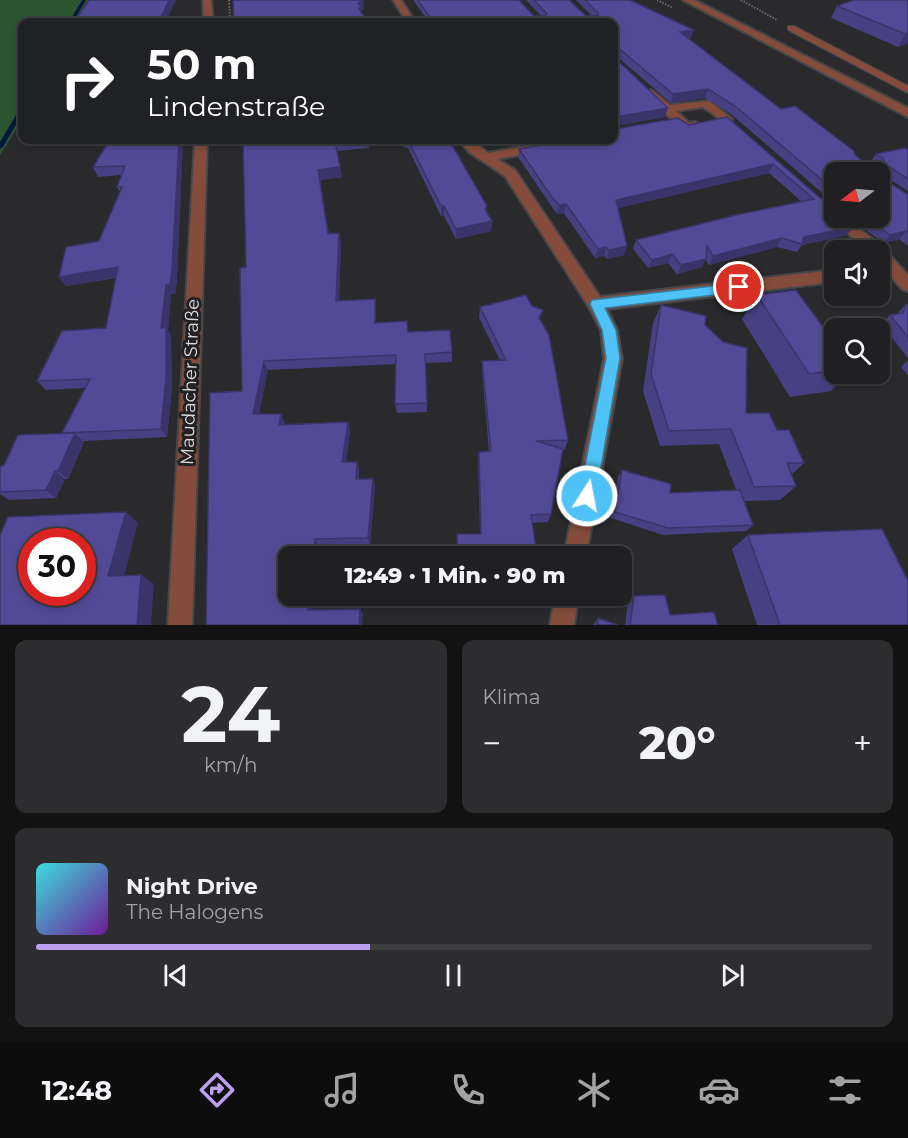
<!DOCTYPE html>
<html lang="de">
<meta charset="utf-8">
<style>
:root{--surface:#202022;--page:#2d2d2f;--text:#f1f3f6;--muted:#a2a3a5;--line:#3d3e40;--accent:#bca0f2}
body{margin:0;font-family:Montserrat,sans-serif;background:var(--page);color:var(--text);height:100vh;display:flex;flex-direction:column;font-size:22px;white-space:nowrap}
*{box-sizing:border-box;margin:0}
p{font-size:20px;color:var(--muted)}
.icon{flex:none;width:33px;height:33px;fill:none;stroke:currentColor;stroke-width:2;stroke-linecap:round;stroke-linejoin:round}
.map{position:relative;height:625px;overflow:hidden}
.details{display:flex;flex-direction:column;gap:15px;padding:15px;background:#121213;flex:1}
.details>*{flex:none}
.banner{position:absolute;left:18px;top:18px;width:600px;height:126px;border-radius:12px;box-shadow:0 3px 9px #0003,0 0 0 2px var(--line);background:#202124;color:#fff;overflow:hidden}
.needle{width:39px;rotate:254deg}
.tools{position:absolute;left:824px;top:162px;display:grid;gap:12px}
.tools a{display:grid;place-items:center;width:66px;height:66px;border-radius:12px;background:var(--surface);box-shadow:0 3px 9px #0003,0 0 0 2px var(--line);font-size:30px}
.speed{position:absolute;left:18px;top:528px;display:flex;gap:12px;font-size:30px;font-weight:700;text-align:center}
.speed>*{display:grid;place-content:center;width:78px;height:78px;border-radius:50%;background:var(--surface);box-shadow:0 3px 9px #0003,0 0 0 2px var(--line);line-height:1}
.speed .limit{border:9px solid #d22;background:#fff;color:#111}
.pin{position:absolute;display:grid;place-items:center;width:51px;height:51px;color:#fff;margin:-26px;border:3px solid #fff;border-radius:50%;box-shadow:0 2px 6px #0007}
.me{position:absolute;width:66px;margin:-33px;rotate:11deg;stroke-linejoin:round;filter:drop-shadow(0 0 4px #0008)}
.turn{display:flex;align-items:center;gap:21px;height:126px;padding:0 30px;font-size:27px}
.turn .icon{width:78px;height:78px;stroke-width:2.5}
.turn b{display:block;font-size:42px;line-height:51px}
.big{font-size:45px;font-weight:800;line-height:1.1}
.details .tile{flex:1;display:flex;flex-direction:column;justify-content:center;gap:9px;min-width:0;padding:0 21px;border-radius:12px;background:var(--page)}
.details .dial{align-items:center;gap:0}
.dial b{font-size:78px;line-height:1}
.song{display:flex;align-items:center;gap:18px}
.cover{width:72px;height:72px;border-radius:9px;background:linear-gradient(135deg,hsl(180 70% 55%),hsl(280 70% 35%))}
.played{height:6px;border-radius:3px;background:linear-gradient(90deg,var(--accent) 40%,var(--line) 40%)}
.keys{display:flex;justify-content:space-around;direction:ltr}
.heat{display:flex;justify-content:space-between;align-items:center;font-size:33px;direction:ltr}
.details .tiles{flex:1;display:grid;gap:15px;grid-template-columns:1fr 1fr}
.tile:last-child{grid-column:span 2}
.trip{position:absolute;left:278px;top:546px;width:354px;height:60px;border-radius:12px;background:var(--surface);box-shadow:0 3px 9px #0003,0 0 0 2px var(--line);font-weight:800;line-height:60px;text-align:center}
.tabs{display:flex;height:96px;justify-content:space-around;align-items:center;background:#0d0d0e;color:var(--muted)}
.tabs .icon{width:42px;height:42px}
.tabs .current{color:var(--accent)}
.tabs b{font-size:27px;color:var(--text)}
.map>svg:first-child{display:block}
.green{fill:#2b5531}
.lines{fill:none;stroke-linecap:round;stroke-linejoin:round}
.stream{fill:#001839;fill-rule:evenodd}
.service-casing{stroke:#474749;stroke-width:2}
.minor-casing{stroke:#474749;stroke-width:4}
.tertiary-casing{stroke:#474749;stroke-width:4}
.path{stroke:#69696c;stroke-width:2;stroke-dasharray:1.5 1.5;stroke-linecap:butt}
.service{fill:#854c3b;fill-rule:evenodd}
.minor{fill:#854c3b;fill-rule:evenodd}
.tertiary{fill:#854c3b;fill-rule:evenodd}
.wall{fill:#474082}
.shaded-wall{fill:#3a346a}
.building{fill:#534a97;stroke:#3a346a;stroke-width:1.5;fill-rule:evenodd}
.route{fill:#4fc3f7;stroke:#337fa1;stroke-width:1.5}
.labels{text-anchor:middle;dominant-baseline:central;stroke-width:6;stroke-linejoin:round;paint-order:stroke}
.street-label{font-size:18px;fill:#dddddf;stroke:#212123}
</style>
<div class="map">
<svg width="908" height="625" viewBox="0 0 908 625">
<rect width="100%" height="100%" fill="#2a2a2d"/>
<!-- green -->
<path class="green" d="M0 0H89L76 22H22V120L0 155Z"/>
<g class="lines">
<!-- stream -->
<path class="stream" d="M82 0H86L73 22H69Z
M22 108V114L3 147 0 149V142L19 110Z"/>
<defs>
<path id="service" d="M788 26H794L908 86V93L788 30Z"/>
<path id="minor" d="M393 0H401L415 22H407Z
M651 90 670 105 709 101 732 119 726 123 703 107 676 111 689 123 695 122 701 126 695 130H682L645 93Z
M459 140H471L488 153 561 140H584L578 144 497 159 515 170 600 297 834 270V282L607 309 617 330 622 359 586 556H564L604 359 601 330 589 307 505 176 469 152Z
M834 214V218H846L881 246 908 275V291L902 289 879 263V250H867L833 221 831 218Z
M555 596H578L574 625H550Z"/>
<path id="tertiary" d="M203 0H211L213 22H204Z
M683 0H694L908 108V117Z
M195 140H207L192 625H168Z"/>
</defs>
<!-- service casing -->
<use href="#service" class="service-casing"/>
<!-- minor casing -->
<use href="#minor" class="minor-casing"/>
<!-- tertiary casing -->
<use href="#tertiary" class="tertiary-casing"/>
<!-- path -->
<path class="path" d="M229 0 230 22
M657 0 673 8
M741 0 777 20"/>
<!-- service -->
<use href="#service" class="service"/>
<!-- minor -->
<use href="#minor" class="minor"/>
<!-- tertiary -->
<use href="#tertiary" class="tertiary"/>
</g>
<!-- wall -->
<path class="wall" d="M413 0H519L534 16H541L526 0H569L586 16H592L576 0H630L691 38H688L781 109 854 154 867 165H874L870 163 876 154 908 150V191L884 176V179L908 195V246L899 239 884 243 849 218H879L834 172V203L731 114 705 98 671 103 614 54V57L665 117 615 126V129L689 125 727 117 834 210 847 235 802 245 797 252 777 247 709 265 705 259 702 267 677 274 668 263 648 268 633 249 636 240 801 201 769 173 618 208 627 246 624 255 607 259 604 256 595 258 564 213 557 214 550 204 518 157 519 149 614 140V22H429Z
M908 0V43L898 47 831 18 837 6Z
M110 140H183L177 279 175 294H171L168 330 171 336 172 388 167 437 83 441 84 442 68 479H65L56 498 9 500 0 494V467L63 433 85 388 46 390 37 381 106 328 116 278 66 286 59 277 99 241 120 192 117 187 121 175 98 177 93 167Z
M243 140H368L369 148 337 151 342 177 320 180 329 234 339 233 341 243 339 301 376 308V322L408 332 452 352V362L426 363 427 412 397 413 395 404 396 364 268 370 259 414 285 423 284 425 348 422 350 431 346 462H357L359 470V479L375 486 370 545 319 546 318 556H288V596H314L312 610 363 614 206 625 242 391 246 267Z
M384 140H449L492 221 491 231 456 239 444 216H441L408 148Z
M506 140H551L511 147Z
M757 295 834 342V374H847L831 391 790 397 742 319Z
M906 304 908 305V358L881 324 890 315 897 314Z
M661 305 705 325 746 413 777 430 804 463 791 475 796 486 780 500 744 501 753 525 746 531 663 535 611 518 618 477 622 470 670 493 736 490 719 444 660 446 643 391 653 323Z
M480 307 540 321 568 440 565 449 563 450 551 514 548 522 532 523 480 534 478 461 479 452 489 451 482 371V361L500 360 479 318Z
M908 360V375L901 367Z
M748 535 908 625H757L732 549Z
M634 596 670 615 718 625H625L628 602Z
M598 618 618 625H593Z"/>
<!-- shaded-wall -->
<path class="shaded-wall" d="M169 0H176L166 22H159Z
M363 0 364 9 361 11 362 16 358 3Z
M694 30 691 38 678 40 680 32Z
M908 33V43L898 47 905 34Z
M708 89 705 98 671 103 673 94Z
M668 108 665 117 614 126 616 117Z
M179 140H183L177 279 175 294H171L168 330 171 336 172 388 167 437 161 429V328Z
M512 140H551L511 147Z
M773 164 769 173 614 209 616 200Z
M340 167 342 177 320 180 331 244 318 170Z
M566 204 564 213 557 214 559 205Z
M441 206H444V216H441Z
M492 221 491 231 456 239V229Z
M853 227 847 235 802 245 804 237Z
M906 231 899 239 884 243 890 235Z
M339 233 341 243 339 311 336 301Z
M782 238 777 247 709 265 713 256Z
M627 246 624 255 607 259 609 250Z
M606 247 604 256 595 258 598 249Z
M672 254 668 263 648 268 652 260Z
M706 259 702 267 677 274 681 265Z
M118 267 124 276 66 286 59 277Z
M375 299 376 308V332L375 323Z
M264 361 268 370 257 423 253 414Z
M281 414 285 423 283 434 279 425Z
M348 422 350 431 345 470 342 462Z
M75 433 84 442 68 479 58 471Z
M357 462 359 470 358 487 356 479Z
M55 471 65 479 56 498 46 490Z
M373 479 375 486 370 545 368 538Z
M126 512 138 523 122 585 108 576Z
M315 539 319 546 318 556H313Z
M141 575 154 584 151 625H137Z
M309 596H314L312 616 308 610Z
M360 609 363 614 362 625H359Z"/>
<!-- building -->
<path class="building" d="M89 0H169L159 22H74Z
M233 0H363L358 3 361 7 359 8 367 22H234Z
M418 0H519L534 16H545L547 14 534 0H569L586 16H598V13L585 0H630L694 30 680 32 781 109 795 106 854 151V154L867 165 883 166 884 179 908 195V232L906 231 890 235 867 218H879V172H834V190L735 106 708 89 673 94 616 46 614 48V22H439L437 19 429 16Z
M854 0H908V33L905 34 837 6Z
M614 48V57L668 108 616 117 615 129 678 118 689 125 727 117 834 210V218H843L853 227 804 237 802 244 782 238 713 256 707 246 706 259 681 265 672 254 652 260 636 240 736 215 814 199 773 164 616 200 627 246 609 250 606 247 598 249 566 204 559 205 551 196 519 149 570 140H614Z
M110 140H179L172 270 170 285H166L161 328 166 327V379L161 429 62 433 90 379 37 381 62 331 106 328 118 267 59 277 66 247 99 241 122 187H117L125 166 93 167Z
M243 140H351L335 141 340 167 318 170 328 234 339 233 336 301 375 299V323L407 321 408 332 450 330 452 352 425 354 427 403 395 404 396 355 264 361 253 414H281L279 425 348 422 342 462H357L356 479H373L368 538 315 539 313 556H288V596H309L308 610 360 609 359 625H206L210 393 242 391 240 268 246 267Z
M408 140H449L487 206 485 209 492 221 456 229 444 206H441Z
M905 148 908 150V179L885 164 883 158 876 154Z
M796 290 834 342V370L809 374 757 295Z
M526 295 532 306 543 310 539 318 549 335 568 440 536 441 563 449 551 514 531 515 537 556H458L457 534H481L479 452 491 451 482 361 506 360 480 307Z
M906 304 908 305V337L890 315 903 313Z
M661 305 706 316 705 325 723 342 747 348 746 413H769L777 430H789L804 463H787L796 486 754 487 731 429 669 431 651 374Z
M75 433 58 471H55L46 490 0 492V467L4 465 18 435Z
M622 470 671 484 670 493 740 490 753 525 668 528 615 512Z
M126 512 108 576 141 575 137 625H0V535L8 517ZM32 542H82V592H32Z
M882 529 908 581V625H780L748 535Z
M665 595 670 615 714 612 718 625H630L634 596Z
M598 618 618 625H597Z"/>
<!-- route -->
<path class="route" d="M739 283 745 287 739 292 605 308 616 330 620 358 596 496 594 502 587 504 581 502 579 496 606 358 602 330 590 304 592 300Z"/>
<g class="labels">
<!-- street labels -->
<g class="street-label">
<text transform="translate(190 382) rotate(-88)">Maudacher Straße</text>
</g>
</g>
</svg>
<div class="tools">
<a><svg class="needle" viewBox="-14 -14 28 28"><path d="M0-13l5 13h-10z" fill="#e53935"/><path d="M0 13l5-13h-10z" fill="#a2a3a5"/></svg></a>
<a><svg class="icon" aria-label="sound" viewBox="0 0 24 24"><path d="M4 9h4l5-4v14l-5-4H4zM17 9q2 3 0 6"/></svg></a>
<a><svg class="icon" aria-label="search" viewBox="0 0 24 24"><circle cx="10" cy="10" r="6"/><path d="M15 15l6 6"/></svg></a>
</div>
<div class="speed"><div class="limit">30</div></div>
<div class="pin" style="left:739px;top:287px;background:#d93025"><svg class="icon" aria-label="arrive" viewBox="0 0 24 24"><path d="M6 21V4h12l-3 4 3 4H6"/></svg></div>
<svg class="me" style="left:587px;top:496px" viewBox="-20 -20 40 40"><circle r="17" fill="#4fc3f7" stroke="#fff" stroke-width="3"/><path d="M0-11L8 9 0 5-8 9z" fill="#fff"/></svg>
<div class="trip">12:49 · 1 Min. · 90 m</div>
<div class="banner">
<div class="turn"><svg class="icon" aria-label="right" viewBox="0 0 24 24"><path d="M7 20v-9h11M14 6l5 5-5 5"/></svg><div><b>50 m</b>Lindenstraße</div></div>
</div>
</div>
<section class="details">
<div class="tiles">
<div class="tile dial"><b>24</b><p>km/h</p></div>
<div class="tile"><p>Klima</p>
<div class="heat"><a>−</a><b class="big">20°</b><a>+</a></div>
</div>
<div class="tile">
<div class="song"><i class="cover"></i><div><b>Night Drive</b><p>The Halogens</p></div></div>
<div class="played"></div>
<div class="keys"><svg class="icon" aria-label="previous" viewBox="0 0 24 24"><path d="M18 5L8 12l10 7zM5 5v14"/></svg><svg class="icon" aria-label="pause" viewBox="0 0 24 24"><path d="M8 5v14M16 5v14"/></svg><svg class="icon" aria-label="next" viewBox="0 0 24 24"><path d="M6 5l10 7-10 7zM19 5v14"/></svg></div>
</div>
</div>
</section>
<nav class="tabs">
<b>12:48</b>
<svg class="icon current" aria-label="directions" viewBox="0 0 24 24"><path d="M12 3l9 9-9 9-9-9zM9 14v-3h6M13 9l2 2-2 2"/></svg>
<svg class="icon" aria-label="music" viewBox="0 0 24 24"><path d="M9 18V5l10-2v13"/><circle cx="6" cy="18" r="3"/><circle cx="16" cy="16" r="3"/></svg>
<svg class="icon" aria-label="phone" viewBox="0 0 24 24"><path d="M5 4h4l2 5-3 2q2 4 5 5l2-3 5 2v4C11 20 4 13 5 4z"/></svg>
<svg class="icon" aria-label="climate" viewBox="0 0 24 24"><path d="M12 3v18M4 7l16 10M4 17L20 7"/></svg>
<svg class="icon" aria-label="car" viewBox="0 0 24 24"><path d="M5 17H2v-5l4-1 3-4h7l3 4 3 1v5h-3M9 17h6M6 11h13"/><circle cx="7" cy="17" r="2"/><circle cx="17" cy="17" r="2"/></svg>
<svg class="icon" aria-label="filters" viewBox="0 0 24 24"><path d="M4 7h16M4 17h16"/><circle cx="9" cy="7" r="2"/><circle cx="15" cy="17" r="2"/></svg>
</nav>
